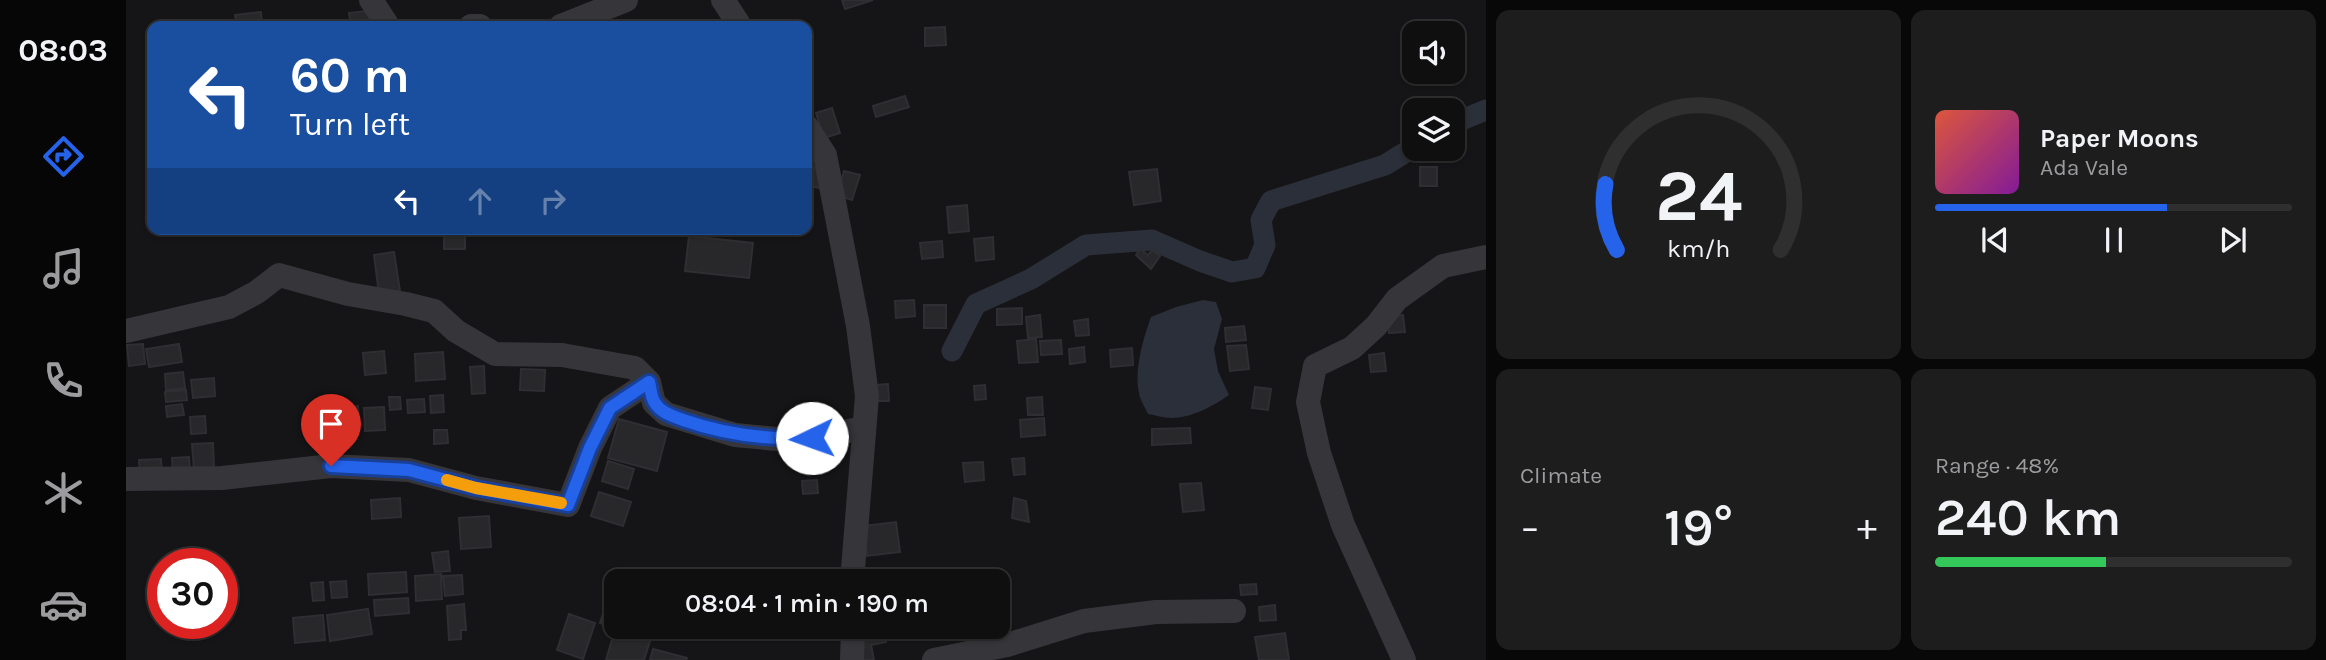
<!DOCTYPE html>
<meta charset="utf-8">
<style>
:root{--surface:#100f10;--page:#1e1d1e;--text:#f1f3f6;--muted:#9c9c9f;--line:#302f30;--accent:#2563eb}
body{margin:0;font-family:Karla,sans-serif;background:var(--page);color:var(--text);height:100vh;display:flex;flex-direction:column;font-size:26px;white-space:nowrap}
*{box-sizing:border-box;margin:0}
p{font-size:23px;color:var(--muted)}
.icon{flex:none;width:38px;height:38px;fill:none;stroke:currentColor;stroke-width:2;stroke-linecap:round;stroke-linejoin:round}
.map{position:relative;flex:1;overflow:hidden}
.drawer{display:flex;flex-direction:column;gap:10px;padding:10px;background:#090809;width:840px}
.drawer>*{flex:none}
.hud{position:absolute;left:21px;top:21px;width:665px;height:214px;border-radius:14px;box-shadow:0 2px 5px #0004,0 0 0 2px var(--line);background:#1a4fa0;color:#fff;overflow:hidden}
.fabs{position:absolute;left:1276px;top:21px;display:grid;gap:14px}
.fabs a{display:grid;place-items:center;width:63px;height:63px;border-radius:14px;background:var(--surface);box-shadow:0 2px 5px #0004,0 0 0 2px var(--line);font-size:35px}
.speed{position:absolute;left:21px;top:548px;display:flex;gap:14px;font-size:35px;font-weight:700;text-align:center}
.speed>*{display:grid;place-content:center;width:91px;height:91px;border-radius:50%;background:var(--surface);box-shadow:0 2px 5px #0004,0 0 0 2px var(--line);line-height:1}
.speed .limit{border:10px solid #d22;background:#fff;color:#111}
.pin{position:absolute;display:grid;place-items:center;width:60px;height:60px;color:#fff;margin:-72px -30px;border-radius:50% 50% 50% 0;rotate:-45deg;box-shadow:0 0 7px #0007}
.pin .icon{rotate:45deg}
.me{position:absolute;width:77px;margin:-38px;rotate:267deg;stroke-linejoin:round;filter:drop-shadow(0 0 5px #0008)}
.turn{display:flex;align-items:center;gap:24px;height:147px;padding:0 28px;font-size:32px}
.turn .icon{width:91px;height:91px;stroke-width:2.5}
.turn b{display:block;font-size:49px;line-height:60px}
.lanes{display:flex;align-items:center;height:66px;padding:0 28px;background:#0003;justify-content:center;gap:35px;direction:ltr}
.lanes .off{opacity:.35}
.big{font-size:52px;font-weight:600;line-height:1.1}
.drawer .tile{flex:1;display:flex;flex-direction:column;justify-content:center;gap:10px;min-width:0;padding:0 24px;border-radius:14px;background:var(--page)}
.drawer .dial{align-items:center;gap:0}
.dial svg{height:182px;overflow:visible;fill:none;stroke:var(--line);stroke-width:7;stroke-linecap:round;text-anchor:middle}
.dial text{fill:var(--text);stroke:none}
.song{display:flex;align-items:center;gap:21px}
.cover{width:84px;height:84px;border-radius:10px;background:linear-gradient(135deg,hsl(10 70% 55%),hsl(290 70% 35%))}
.played{height:7px;border-radius:4px;background:linear-gradient(90deg,var(--accent) 65%,var(--line) 65%)}
.keys{display:flex;justify-content:space-around;direction:ltr}
.heat{display:flex;justify-content:space-between;align-items:center;font-size:38px;direction:ltr}
.charge{height:10px;border-radius:5px;background:linear-gradient(90deg,#34c759 48%,var(--line) 0)}
.drawer .tiles{flex:1;display:grid;gap:10px;grid-template-columns:repeat(2,1fr)}
.trip{position:absolute;left:478px;top:569px;width:406px;height:70px;border-radius:14px;background:var(--surface);box-shadow:0 2px 5px #0004,0 0 0 2px var(--line);font-weight:600;line-height:70px;text-align:center}
main{display:flex;flex:1;min-height:0}
.tabs{display:flex;flex-direction:column;width:126px;justify-content:space-around;align-items:center;background:#060606;color:var(--muted)}
.tabs .icon{width:49px;height:49px}
.tabs .on{color:var(--accent)}
.tabs b{font-size:32px;color:var(--text)}
.map>svg:first-child{display:block}
.water{fill:#2b2f39}
.lines{fill:none;stroke-linecap:round;stroke-linejoin:round}
.canal{stroke:#2b2f39;stroke-width:21}
.building{fill:#28272a;stroke:#2f2e32;stroke-width:2}
.minor{stroke:#36353a;stroke-width:24}
.route-casing{stroke:#184099;stroke-width:18}
.route{stroke:#2563eb;stroke-width:12}
.slow{stroke:#f59e0b;stroke-width:12}
</style>
<main>
<nav class="tabs">
<b>08:03</b>
<svg class="icon on" aria-label="directions" viewBox="0 0 24 24"><path d="M12 3l9 9-9 9-9-9zM9 14v-3h6M13 9l2 2-2 2"/></svg>
<svg class="icon" aria-label="music" viewBox="0 0 24 24"><path d="M9 18V5l10-2v13"/><circle cx="6" cy="18" r="3"/><circle cx="16" cy="16" r="3"/></svg>
<svg class="icon" aria-label="phone" viewBox="0 0 24 24"><path d="M5 4h4l2 5-3 2q2 4 5 5l2-3 5 2v4C11 20 4 13 5 4z"/></svg>
<svg class="icon" aria-label="climate" viewBox="0 0 24 24"><path d="M12 3v18M4 7l16 10M4 17L20 7"/></svg>
<svg class="icon" aria-label="car" viewBox="0 0 24 24"><path d="M5 17H2v-5l4-1 3-4h7l3 4 3 1v5h-3M9 17h6M6 11h13"/><circle cx="7" cy="17" r="2"/><circle cx="17" cy="17" r="2"/></svg>
</nav>
<div class="map">
<svg width="1360" height="660" viewBox="0 0 1360 660">
<rect width="100%" height="100%" fill="#151416"/>
<!-- water -->
<path class="water" d="M1077 300 1090 302 1096 319 1088 349 1092 371 1103 395C1087 406 1066 418 1045 418 1038 418 1029 415 1022 414 1019 407 1014 400 1013 393 1008 370 1017 339 1025 317L1050 307Z"/>
<g class="lines">
<!-- canal -->
<path class="canal" d="M1326 124 1360 110
M826 351 850 304 905 279 960 245 1026 240 1074 261 1106 272 1129 268 1139 245 1135 220 1145 201 1259 165 1288 147"/>
</g>
<!-- building -->
<path class="building" d="M716 0H747L719 9Z
M248 10 250 26H225L223 13Z
M135 12 136 26H111L109 15Z
M819 27 820 45 799 46V28Z
M779 96 783 107 750 117 747 106Z
M706 108 714 133 698 138 690 113Z
M683 165 697 167 695 188 681 186Z
M1294 167H1311V186H1294Z
M1031 169 1035 201 1008 205 1003 172Z
M718 171 734 175 726 200 711 195Z
M841 205 843 231 823 233 821 207Z
M318 229H339V249H318Z
M563 236 627 243 623 278 559 271Z
M867 237 868 259 850 261 848 239Z
M816 241 817 257 796 259 794 243Z
M1014 249 1022 255 1026 250 1034 256 1025 269 1010 255Z
M268 252 274 291 253 294 248 255Z
M788 300 789 316 770 318 769 301Z
M798 305H820V328H798Z
M896 308V324L871 325V309Z
M914 315 916 337 902 338 900 317Z
M1277 315 1279 332 1263 333 1261 316Z
M962 319 963 335 950 336 948 321Z
M1118 326 1120 340 1100 342 1099 328Z
M910 339 912 362 893 363 891 341Z
M935 340 936 354 915 355 914 341Z
M17 344 19 364 3 366 1 345Z
M53 344 56 362 23 367 20 349Z
M1120 345 1123 369 1104 371 1101 346Z
M958 347 959 362 944 364 943 349Z
M1006 348 1007 365 985 367 984 350Z
M258 351 260 373 239 375 237 353Z
M317 352 319 379 290 381 289 354Z
M1258 353 1260 371 1245 372 1243 355Z
M358 366 359 393 346 394 344 367Z
M395 369 419 370 418 391 394 390Z
M57 372 59 388 40 390 39 374Z
M88 378 89 396 67 398 65 380Z
M762 384 763 401H750V385Z
M859 385 860 399 849 400 848 386Z
M1129 387 1145 389 1142 410 1126 408Z
M60 390 61 400 40 402 39 392Z
M317 395 318 412 305 413 304 396Z
M263 397H274L275 409 264 410Z
M916 397 917 415H902L901 398Z
M298 399 299 412 282 413 281 400Z
M56 404 58 415 41 417 40 406Z
M232 406 233 428 214 429 213 407Z
M258 407 259 430 239 431 238 408Z
M79 416 80 433 65 434 64 417Z
M918 418 919 435 895 437 894 420Z
M493 419 541 432 531 471 482 458Z
M1064 428 1065 443 1026 445V429Z
M308 430H321L322 443 308 444Z
M87 443 88 468 68 470 66 444Z
M63 457 64 473 47 474 46 458Z
M898 458 899 474 888 475 886 459Z
M35 459 36 474 14 476 13 460Z
M482 461 508 469 502 489 476 481Z
M857 462 858 480 839 482 837 463Z
M691 480 692 493 677 494 676 481Z
M1075 483 1078 510 1057 512 1054 484Z
M473 492 505 502 497 526 465 516Z
M274 498 275 517 246 519 245 500Z
M888 498 900 501 903 522 886 518Z
M363 516 365 547 335 549 333 518Z
M770 522 774 552 741 556 737 526Z
M322 551 324 571 309 572 306 553Z
M280 572 281 592 243 595 242 574Z
M315 574 316 599 290 601 289 576Z
M336 575 337 594 319 596 317 576Z
M220 581 221 597 206 598 204 582Z
M197 582 198 600 187 601 185 583Z
M1130 584 1131 594 1115 595 1114 585Z
M486 586 490 588V618L487 628 474 623Z
M282 598 283 613 249 616 248 600Z
M338 604 340 630H335V639L323 640 321 606Z
M1149 605 1150 620 1134 621 1133 607Z
M242 609 246 634 204 641 201 615Z
M443 614 469 623 457 659 431 650Z
M197 615 199 640 169 643 167 618Z
M490 626 526 635 518 660H480Z
M751 626H757L760 642 745 645 748 660H734L728 632Z
M1159 633 1163 660H1133L1129 637Z
M527 649 561 658 560 660H524Z"/>
<g class="lines">
<!-- minor -->
<path class="minor" d="M245 0 262 26
M597 0 614 26
M345 26H354
M435 26 500 0
M681 127 699 155 732 326 741 396 726 581
M0 331 103 307 131 292 153 275 222 294 280 304 308 311 330 331 369 354 436 355 509 368 523 382 528 403 540 414 609 435 651 439 686 438 738 428
M0 479 96 478 205 466 283 470 350 488 442 505 464 448 484 408 523 382
M726 660 727 626
M808 660 881 645 958 621 1030 612 1108 611
M1278 660 1217 525 1193 453 1182 402 1189 366 1226 348 1250 326 1271 299 1317 266 1360 257"/>
</g>
<g class="lines">
<defs>
<path id="route" d="M205 466 283 470 350 488 442 505 464 448 484 408 523 382C525 389 525 398 529 403 535 413 547 416 557 420 600 435 641 440 686 438"/>
</defs>
<!-- route casing -->
<use href="#route" class="route-casing"/>
<!-- route -->
<use href="#route" class="route"/>
<!-- slow -->
<path class="slow" d="M321 480 350 488 435 503"/>
</g>
</svg>
<div class="fabs">
<a><svg class="icon" aria-label="sound" viewBox="0 0 24 24"><path d="M4 9h4l5-4v14l-5-4H4zM17 9q2 3 0 6"/></svg></a>
<a><svg class="icon" aria-label="layers" viewBox="0 0 24 24"><path d="M12 4l9 5-9 5-9-5zM3 14l9 5 9-5"/></svg></a>
</div>
<div class="speed"><div class="limit">30</div></div>
<div class="pin" style="left:205px;top:466px;background:#d93025"><svg class="icon" aria-label="arrive" viewBox="0 0 24 24"><path d="M6 21V4h12l-3 4 3 4H6"/></svg></div>
<svg class="me" style="left:686px;top:438px" viewBox="-20 -20 40 40"><circle r="19" fill="#fff"/><path d="M0-13L10 11 0 6-10 11z" fill="#2563eb"/></svg>
<div class="trip">08:04 · 1 min · 190 m</div>
<div class="hud">
<div class="turn"><svg class="icon" aria-label="left" viewBox="0 0 24 24"><path d="M17 20v-9H6M10 6l-5 5 5 5"/></svg><div><b>60 m</b>Turn left</div></div>
<div class="lanes"><svg class="icon" aria-label="left" viewBox="0 0 24 24"><path d="M17 20v-9H6M10 6l-5 5 5 5"/></svg><svg class="icon off" aria-label="ahead" viewBox="0 0 24 24"><path d="M12 20V5M6 11l6-6 6 6"/></svg><svg class="icon off" aria-label="right" viewBox="0 0 24 24"><path d="M7 20v-9h11M14 6l5 5-5 5"/></svg></div>
</div>
</div>
<section class="drawer">
<div class="tiles">
<div class="tile dial"><svg viewBox="0 0 100 80">
<path d="M14 69A42 42 0 1 1 86 69"/>
<path d="M14 69A42 42 0 0 1 9 40" stroke="#2563eb"/>
<text x="50" y="56" font-size="32" font-weight="700">24</text>
<text x="50" y="72" font-size="11">km/h</text>
</svg></div>
<div class="tile">
<div class="song"><i class="cover"></i><div><b>Paper Moons</b><p>Ada Vale</p></div></div>
<div class="played"></div>
<div class="keys"><svg class="icon" aria-label="previous" viewBox="0 0 24 24"><path d="M18 5L8 12l10 7zM5 5v14"/></svg><svg class="icon" aria-label="pause" viewBox="0 0 24 24"><path d="M8 5v14M16 5v14"/></svg><svg class="icon" aria-label="next" viewBox="0 0 24 24"><path d="M6 5l10 7-10 7zM19 5v14"/></svg></div>
</div>
<div class="tile"><p>Climate</p>
<div class="heat"><a>−</a><b class="big">19°</b><a>+</a></div>
</div>
<div class="tile"><p>Range · 48%</p><b class="big">240 km</b><div class="charge"></div></div>
</div>
</section>
</main>
